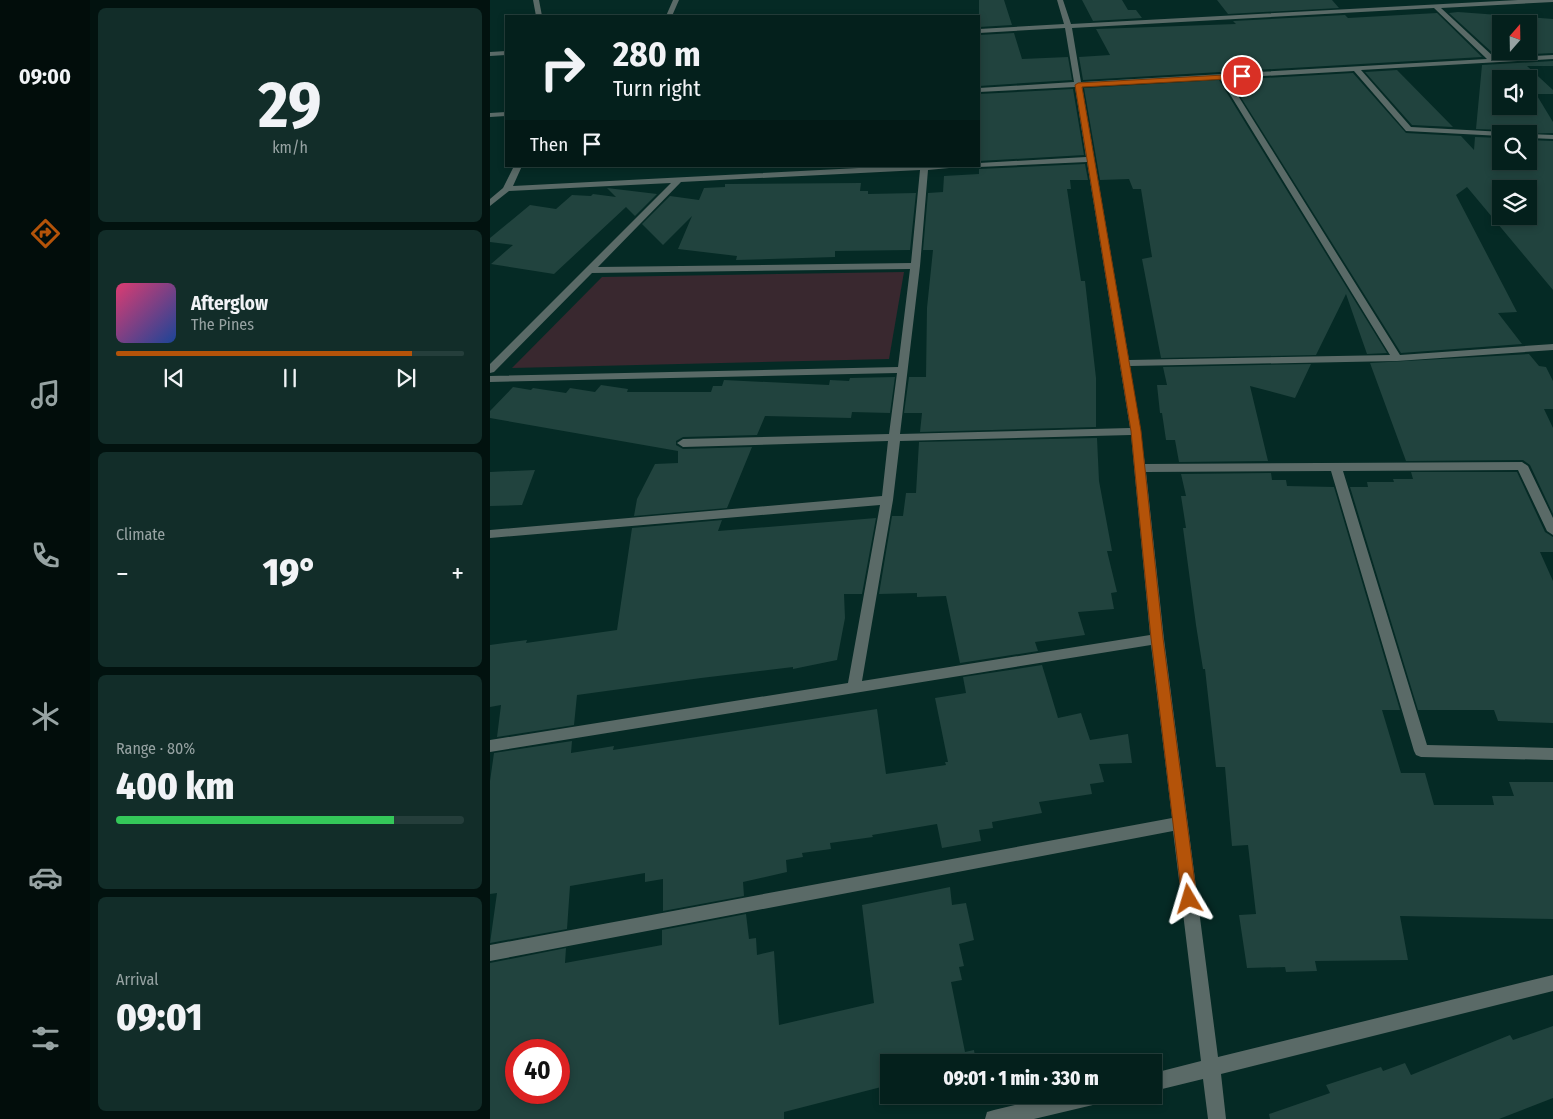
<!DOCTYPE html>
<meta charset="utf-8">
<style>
:root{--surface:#04201c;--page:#122d29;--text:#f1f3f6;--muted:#97a3a3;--line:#253e3b;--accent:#b45309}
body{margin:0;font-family:"Fira Sans Condensed",sans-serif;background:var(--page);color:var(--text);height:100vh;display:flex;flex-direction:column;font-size:19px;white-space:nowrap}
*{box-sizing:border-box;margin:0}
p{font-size:16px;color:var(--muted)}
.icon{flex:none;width:28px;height:28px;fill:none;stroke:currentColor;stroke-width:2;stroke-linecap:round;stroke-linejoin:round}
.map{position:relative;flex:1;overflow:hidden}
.panel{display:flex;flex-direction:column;gap:8px;padding:8px;background:#02120f;width:400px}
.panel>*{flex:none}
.hud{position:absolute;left:15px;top:15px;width:475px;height:152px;border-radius:0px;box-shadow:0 2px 8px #0003,0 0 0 1px var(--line);background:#04201c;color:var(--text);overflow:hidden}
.needle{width:32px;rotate:20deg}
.buttons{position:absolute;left:1002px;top:15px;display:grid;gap:10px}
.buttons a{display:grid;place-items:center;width:45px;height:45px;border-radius:0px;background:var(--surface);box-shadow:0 2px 8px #0003,0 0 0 1px var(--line);font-size:25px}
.speed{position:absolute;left:15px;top:1039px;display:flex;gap:10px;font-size:25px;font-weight:700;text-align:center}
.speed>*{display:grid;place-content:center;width:65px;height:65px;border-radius:50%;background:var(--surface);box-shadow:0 2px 8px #0003,0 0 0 1px var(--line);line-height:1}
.speed .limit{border:8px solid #d22;background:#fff;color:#111}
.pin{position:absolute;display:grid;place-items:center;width:42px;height:42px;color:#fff;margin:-21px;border:2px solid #fff;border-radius:50%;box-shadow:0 1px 5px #0007}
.me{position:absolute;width:55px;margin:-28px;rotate:353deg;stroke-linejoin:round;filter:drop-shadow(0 0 4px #0008)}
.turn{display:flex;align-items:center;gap:18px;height:105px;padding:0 25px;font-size:22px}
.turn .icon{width:65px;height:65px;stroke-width:2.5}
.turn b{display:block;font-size:35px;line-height:42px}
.then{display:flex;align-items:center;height:48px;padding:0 25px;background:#0003;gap:10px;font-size:19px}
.big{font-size:38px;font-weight:800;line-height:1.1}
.panel .widget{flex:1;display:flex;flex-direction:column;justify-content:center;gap:8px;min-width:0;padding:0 18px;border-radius:8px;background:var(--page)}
.panel .dial{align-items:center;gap:0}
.dial b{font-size:65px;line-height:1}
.song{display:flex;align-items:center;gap:15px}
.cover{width:60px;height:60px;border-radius:8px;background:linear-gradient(135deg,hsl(340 70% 55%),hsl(220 70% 35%))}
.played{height:5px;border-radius:2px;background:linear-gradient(90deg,var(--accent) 85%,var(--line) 85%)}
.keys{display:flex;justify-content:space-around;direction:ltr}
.heat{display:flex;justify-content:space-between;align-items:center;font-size:28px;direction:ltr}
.charge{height:8px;border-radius:4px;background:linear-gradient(90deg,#34c759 80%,var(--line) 0)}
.trip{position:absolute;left:390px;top:1054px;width:282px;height:50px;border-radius:0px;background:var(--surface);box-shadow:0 2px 8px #0003,0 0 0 1px var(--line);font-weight:800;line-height:50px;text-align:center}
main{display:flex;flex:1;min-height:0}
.dock{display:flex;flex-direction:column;width:90px;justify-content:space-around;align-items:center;background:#020d0b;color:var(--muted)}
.dock .icon{width:35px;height:35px}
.dock .active{color:var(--accent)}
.dock b{font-size:22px;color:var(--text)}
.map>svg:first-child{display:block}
.green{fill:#39282f}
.building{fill:#21433e;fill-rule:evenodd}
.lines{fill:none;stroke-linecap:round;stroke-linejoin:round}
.minor{fill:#5a6a67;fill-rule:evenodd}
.route{fill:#b45309;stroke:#753606}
</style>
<main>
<nav class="dock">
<b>09:00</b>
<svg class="icon active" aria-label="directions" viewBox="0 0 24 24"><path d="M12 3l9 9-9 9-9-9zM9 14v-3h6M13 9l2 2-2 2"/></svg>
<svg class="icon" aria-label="music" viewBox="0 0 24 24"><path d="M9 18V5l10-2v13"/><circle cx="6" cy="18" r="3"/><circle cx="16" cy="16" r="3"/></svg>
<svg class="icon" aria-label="phone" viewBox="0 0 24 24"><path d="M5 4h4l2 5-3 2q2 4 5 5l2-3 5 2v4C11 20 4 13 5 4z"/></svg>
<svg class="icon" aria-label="climate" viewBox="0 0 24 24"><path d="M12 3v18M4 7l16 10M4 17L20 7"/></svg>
<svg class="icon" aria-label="car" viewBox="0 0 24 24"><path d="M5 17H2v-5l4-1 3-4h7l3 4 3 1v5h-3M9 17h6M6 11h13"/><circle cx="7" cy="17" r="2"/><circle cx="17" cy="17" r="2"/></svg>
<svg class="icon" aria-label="filters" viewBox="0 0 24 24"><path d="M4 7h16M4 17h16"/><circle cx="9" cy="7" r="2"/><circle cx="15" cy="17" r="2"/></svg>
</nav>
<section class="panel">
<div class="widget dial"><b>29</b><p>km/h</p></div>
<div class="widget">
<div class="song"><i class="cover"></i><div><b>Afterglow</b><p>The Pines</p></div></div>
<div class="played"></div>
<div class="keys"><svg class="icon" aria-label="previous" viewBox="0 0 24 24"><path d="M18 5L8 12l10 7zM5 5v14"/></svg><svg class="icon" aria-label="pause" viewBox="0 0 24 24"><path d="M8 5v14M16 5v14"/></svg><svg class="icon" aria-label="next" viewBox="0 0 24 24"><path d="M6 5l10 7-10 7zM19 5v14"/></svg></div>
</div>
<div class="widget"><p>Climate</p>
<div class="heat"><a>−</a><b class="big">19°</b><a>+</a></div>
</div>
<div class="widget"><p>Range · 80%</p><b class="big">400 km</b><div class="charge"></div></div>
<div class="widget"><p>Arrival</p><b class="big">09:01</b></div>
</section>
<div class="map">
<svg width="1063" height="1119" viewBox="0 0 1063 1119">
<rect width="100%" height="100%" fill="#052a25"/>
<!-- green -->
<path class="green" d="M414 272 399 359 22 368 112 277Z"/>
<!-- building -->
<path class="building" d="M489 0H514L522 25 489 27Z
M592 0H632L638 10H646L652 18 603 21Z
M727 0H842L849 8 738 14Z
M968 12 1063 19V53L1006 56 959 13ZM1011 24H1039V51H1011Z
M947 13 992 57 593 80 589 57 620 55 606 29 746 24 743 21 855 15 858 18Z
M524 33 532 59 578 57 582 80 489 86V35Z
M1063 61V66H1037L1063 90V94H1046L1063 122V133L1017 134 1014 130 986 129 992 65ZM1011 79H1039V106H1011Z
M907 70 963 127 922 125 875 72Z
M863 73 916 133 971 136 984 150 985 137 1011 138V161H1039V140L1063 141V290L977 187 966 195 1027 312 1008 313 1032 344 911 353 740 80ZM1011 189H1039V216H1011Z
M729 80 897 353 877 354 856 294 826 355 671 358 652 259 662 257 651 189H643L639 179 610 180 594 88Z
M583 89 594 155 489 161V94Z
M595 164 598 180H580L581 189H577L591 281H595L606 378V427L430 432 432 413H414L419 377H436L437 308 443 250H433L438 193 453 192 454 176 489 174V169Z
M371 183 370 191H378V194L426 193 420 250 345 251V257L246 260 247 256 188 249 202 216 173 245 152 224 180 196 209 200 214 188 235 187V184Z
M117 188 167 194 145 216 136 207 64 274 1 264 23 245 0 242V238L40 205 66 209 82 195 101 196 103 194 126 197Z
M1039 354 1049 366 1056 367 1063 381V409H1054L1063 428V514L1040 465 1033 460 916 461 880 363Z
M821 364 805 398 760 386 778 461 689 462 685 440H676L672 413H670L667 385H677L673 367Z
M405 377 400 413 362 412 361 418 275 416 267 435 193 437 186 441V445L193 449 262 447 237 508 144 516 147 499 165 464 188 463V451L0 418V411L23 387 41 390 43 388 76 393 80 388 105 392 111 385 138 389 137 392H221L223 386H232L234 380 339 385 340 380 359 381 360 378Z
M607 438 609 481 622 551H617L627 592 621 593 624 609 588 612 595 635 545 642 548 651 470 663 456 596 427 597V593L389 594 402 516H413L416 493H426L429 442Z
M45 470 32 505 0 506V472Z
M921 472H1027L1055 532 1063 537V552H1050L1063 581V723L1008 721 1004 710H928L860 487H878L877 482H904L903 479H923Z
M781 473 782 480H796L797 486 844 487 910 710H892L911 773H935L944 805H1004L1002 796H1024L1019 782H1063V919L910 916 918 960 825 961 827 971 796 972 795 967 757 968 749 915 766 914 758 845 742 846 735 767H726L715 669H713L706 625 693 528H696L691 496H696L691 474Z
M386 518 372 594H354L355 618 347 660 303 669V667L211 678 87 695 84 725 7 737 11 705 0 707V645L37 640 36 643 127 630 142 528 232 520 228 531Z
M552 665 568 718 591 713 600 740 638 734 642 763 609 764 614 782 600 784 602 794 549 802 552 813 502 822 503 828 489 830 491 841 452 848 447 824 382 835 383 837 340 843 341 849 312 853 313 857 296 860 297 872 253 882 254 896 173 911V879L155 882V873L80 886 77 929 0 943 7 893 0 894V781L4 753 82 741 81 753 124 746 123 750 387 709 396 774 456 765 455 762H458L445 698 476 693 473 677Z
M460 887 462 905 476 903 484 940 469 944 474 966 469 967 472 980 461 982 475 1052 484 1050 486 1062H399V1085L294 1112V1119H0V963L76 948 75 963 172 945V930L256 914 259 939 266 938 267 955 284 951 289 1025 384 1003 372 905ZM26 1050H69V1092H26Z
M1063 1026V1098L1009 1119H780L779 1114 840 1093 836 1085 891 1067 893 1071 915 1063 921 1075 1020 1035 1023 1040Z"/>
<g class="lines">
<!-- minor -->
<path class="minor" d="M43 0H49L52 16H46Z
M183 0H189L182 16H176Z
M567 0H573L581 24 1028 0H1063V2L951 8 1005 58 1063 55V59L871 70 921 127 1014 132 1015 134H1011V136L916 131 864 71 737 78 910 355 1063 344V350L907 361 640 366 655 464 1032 462 1038 466 1063 518V535L1057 531 1028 470 853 471 937 745 1063 748V760L931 757 926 755 924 751 841 471 656 472 674 639 728 1057 1063 975V991L731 1074 736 1119H718L713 1079 664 1091V1073L711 1061 683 831 0 961V945L682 818 661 645 0 752V740L358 683 390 505 0 538V530L392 496 398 441 193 447 187 443 193 439 399 434 407 373 0 382V376L408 367 420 269 102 273 4 372 0 373V364L181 183 19 191 0 206V199L13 188 24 166H32L23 186 407 166H463L459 168 438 170 430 266 410 434 640 428 597 162 489 167 486 166H489V163L596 157 585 87 489 92V88L584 82 575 28 489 33V29L574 24ZM944 8 997 59 591 82 582 28ZM730 78 900 355 639 360 592 86ZM430 170 421 263 108 267 191 182ZM641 435 660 635 372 681 403 500 410 441Z
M16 51V55L0 56V52Z
M16 112V116L0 117V113Z
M1039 134 1063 135V139L1039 138Z
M567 1095H616L614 1102 607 1104 544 1119H495L497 1112 504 1110Z"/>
</g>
<!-- route -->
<path class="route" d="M752 74 755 75V78L592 87 651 431 673 638 707 899 705 904 699 906 694 904 692 899 661 638 641 431 585 85 588 83Z"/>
</svg>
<div class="buttons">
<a><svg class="needle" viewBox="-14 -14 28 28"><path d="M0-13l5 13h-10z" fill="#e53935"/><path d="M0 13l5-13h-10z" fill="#97a3a3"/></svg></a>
<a><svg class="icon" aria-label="sound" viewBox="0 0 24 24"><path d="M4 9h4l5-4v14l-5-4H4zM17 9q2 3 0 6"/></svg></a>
<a><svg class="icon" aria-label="search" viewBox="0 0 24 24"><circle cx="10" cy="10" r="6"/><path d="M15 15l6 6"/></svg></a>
<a><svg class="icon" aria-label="layers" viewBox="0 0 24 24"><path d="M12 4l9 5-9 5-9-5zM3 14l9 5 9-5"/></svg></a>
</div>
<div class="speed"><div class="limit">40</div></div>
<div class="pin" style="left:752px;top:76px;background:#d93025"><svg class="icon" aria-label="arrive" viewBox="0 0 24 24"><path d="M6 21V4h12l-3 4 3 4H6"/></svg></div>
<svg class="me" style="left:699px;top:899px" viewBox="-20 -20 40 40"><path d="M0-17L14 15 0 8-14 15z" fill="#b45309" stroke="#fff" stroke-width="4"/></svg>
<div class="trip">09:01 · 1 min · 330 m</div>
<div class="hud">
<div class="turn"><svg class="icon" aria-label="right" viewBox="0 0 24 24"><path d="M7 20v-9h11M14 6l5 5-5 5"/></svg><div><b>280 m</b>Turn right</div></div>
<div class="then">Then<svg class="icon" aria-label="arrive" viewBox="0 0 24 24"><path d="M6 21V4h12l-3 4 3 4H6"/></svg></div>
</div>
</div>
</main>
